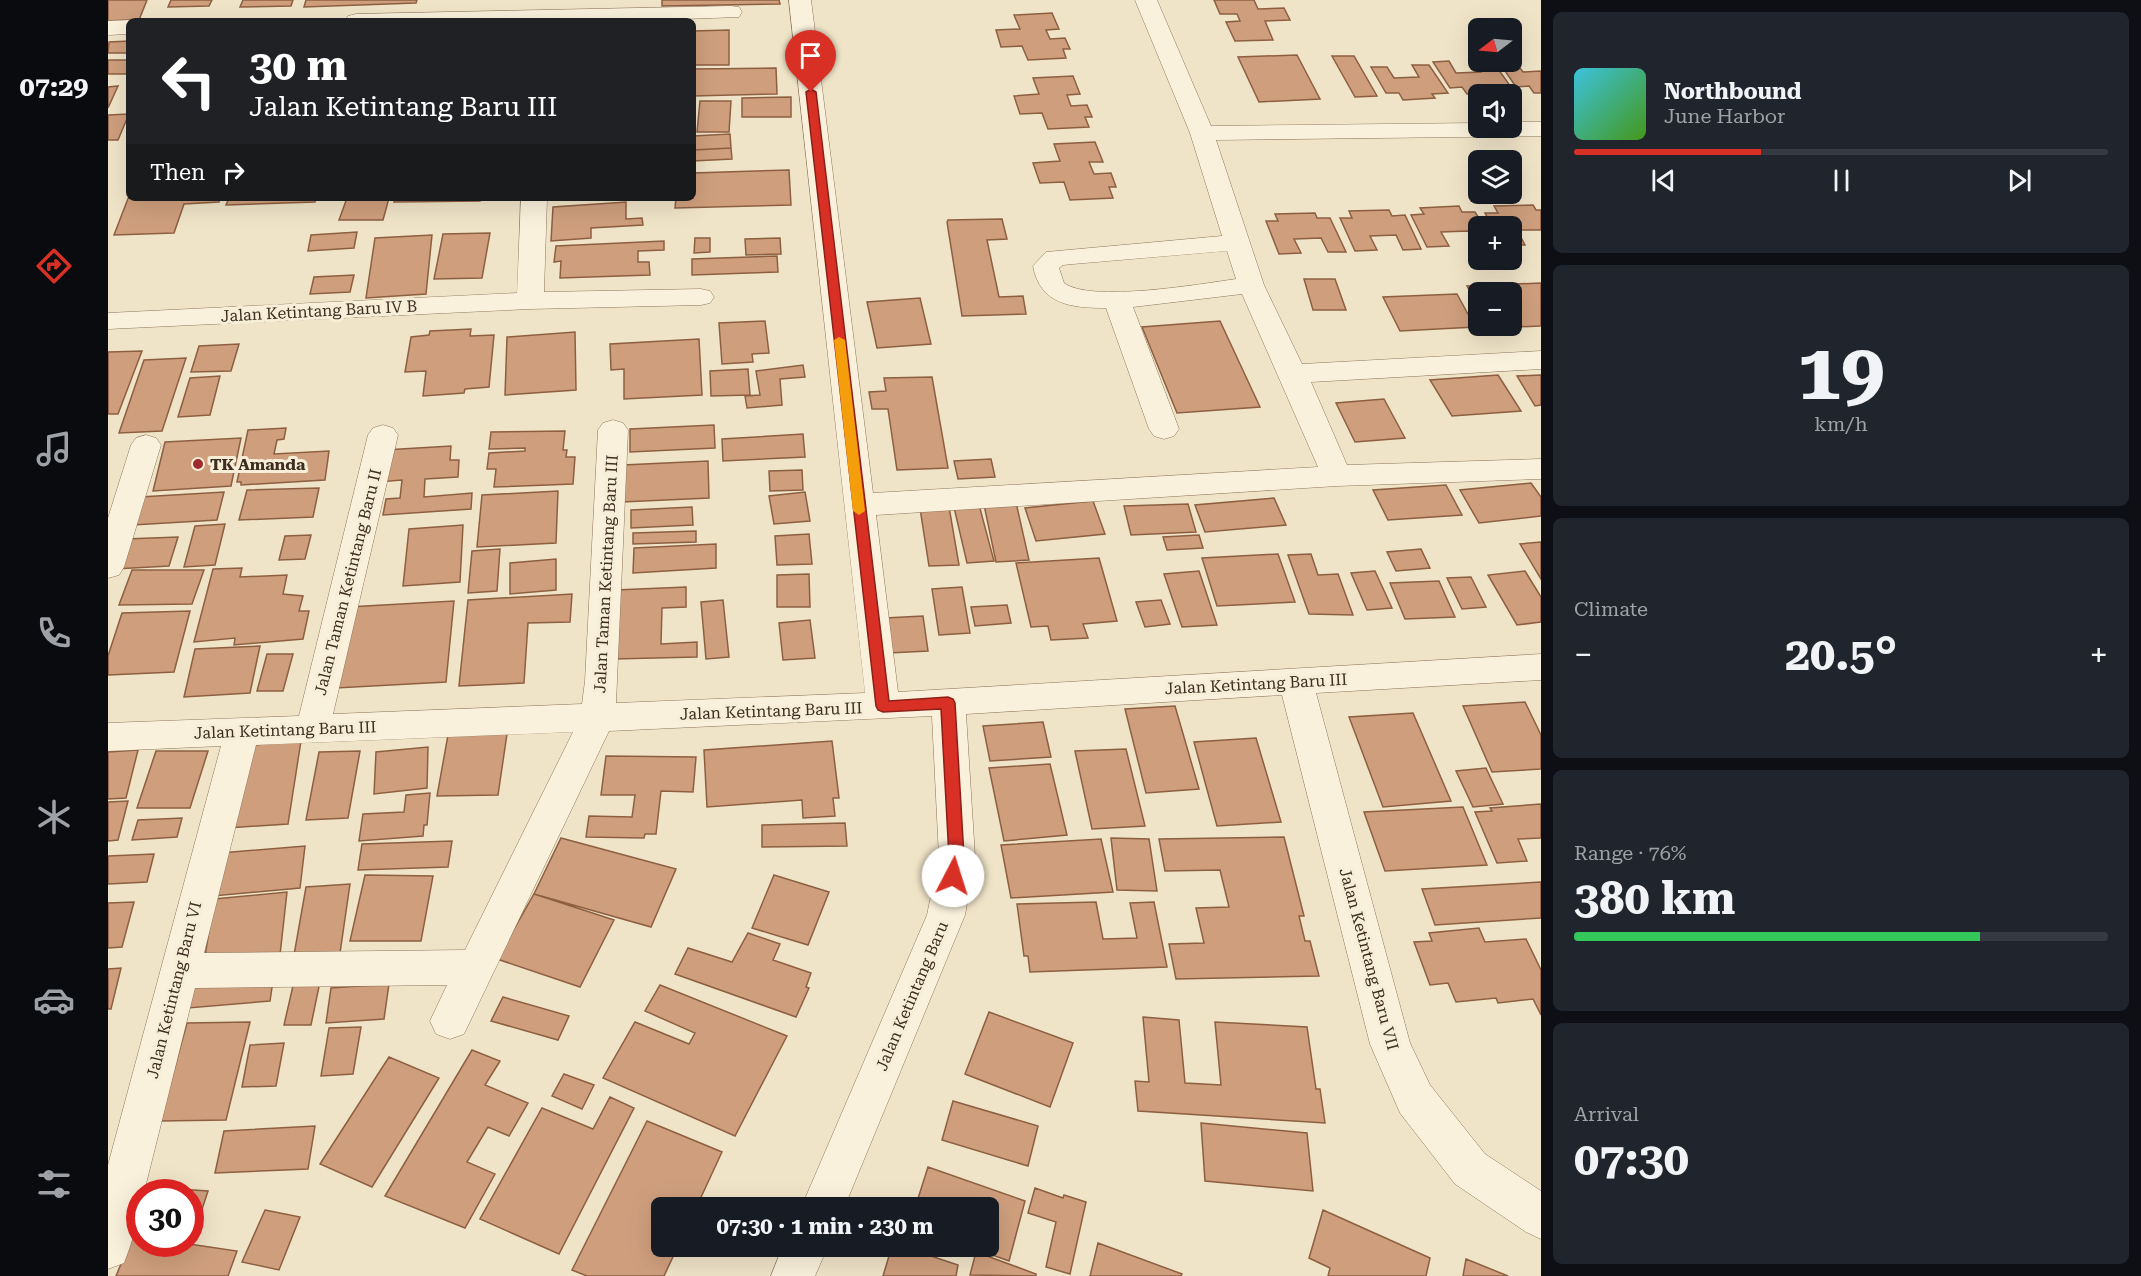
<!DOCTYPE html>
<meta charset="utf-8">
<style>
:root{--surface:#171b24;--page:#20242c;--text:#f1f3f6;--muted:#9ea1a6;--line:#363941;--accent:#d93025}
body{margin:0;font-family:"Roboto Serif",serif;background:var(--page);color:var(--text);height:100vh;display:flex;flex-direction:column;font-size:22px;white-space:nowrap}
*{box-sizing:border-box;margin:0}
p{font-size:20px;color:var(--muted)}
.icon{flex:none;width:33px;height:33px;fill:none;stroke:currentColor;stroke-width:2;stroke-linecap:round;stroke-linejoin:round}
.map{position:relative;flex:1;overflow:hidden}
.sheet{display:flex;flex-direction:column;gap:12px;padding:12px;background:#0d0f14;width:600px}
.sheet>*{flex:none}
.banner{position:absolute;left:18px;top:18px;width:570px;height:183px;border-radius:9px;box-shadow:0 6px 24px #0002;background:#202124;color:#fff;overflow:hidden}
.needle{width:39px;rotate:254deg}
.controls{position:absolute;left:1360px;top:18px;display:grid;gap:12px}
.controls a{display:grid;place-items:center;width:54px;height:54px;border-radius:9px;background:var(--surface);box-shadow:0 6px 24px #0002;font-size:30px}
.speed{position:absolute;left:18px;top:1179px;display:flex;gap:12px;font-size:30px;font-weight:700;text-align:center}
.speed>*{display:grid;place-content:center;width:78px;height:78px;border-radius:50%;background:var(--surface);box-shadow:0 6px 24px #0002;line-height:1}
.speed .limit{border:9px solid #d22;background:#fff;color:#111}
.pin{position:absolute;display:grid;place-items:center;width:51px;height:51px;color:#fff;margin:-62px -26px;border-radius:50% 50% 50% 0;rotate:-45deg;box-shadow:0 0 6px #0007}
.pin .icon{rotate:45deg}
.me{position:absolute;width:66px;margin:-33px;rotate:5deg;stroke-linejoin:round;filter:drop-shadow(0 0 4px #0008)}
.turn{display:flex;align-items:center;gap:21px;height:126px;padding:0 24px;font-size:27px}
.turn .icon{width:78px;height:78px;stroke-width:2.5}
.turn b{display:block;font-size:42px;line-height:51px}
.then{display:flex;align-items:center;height:57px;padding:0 24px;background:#0003;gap:12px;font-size:22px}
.big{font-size:45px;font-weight:700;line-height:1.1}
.sheet .widget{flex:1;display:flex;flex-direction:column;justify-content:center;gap:9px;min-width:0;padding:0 21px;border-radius:9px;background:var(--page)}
.sheet .dial{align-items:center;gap:0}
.dial b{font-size:78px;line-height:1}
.song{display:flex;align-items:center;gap:18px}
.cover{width:72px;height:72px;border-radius:9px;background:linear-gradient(135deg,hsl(190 70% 55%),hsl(100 70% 35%))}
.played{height:6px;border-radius:3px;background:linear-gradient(90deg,var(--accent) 35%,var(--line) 35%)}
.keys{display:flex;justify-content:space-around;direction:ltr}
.heat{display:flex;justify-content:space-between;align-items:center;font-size:33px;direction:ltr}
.charge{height:9px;border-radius:4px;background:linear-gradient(90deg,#34c759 76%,var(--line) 0)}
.trip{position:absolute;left:543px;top:1197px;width:348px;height:60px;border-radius:9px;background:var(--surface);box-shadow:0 6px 24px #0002;font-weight:700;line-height:60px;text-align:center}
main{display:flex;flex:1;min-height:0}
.dock{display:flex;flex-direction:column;width:108px;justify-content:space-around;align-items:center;background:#090b0e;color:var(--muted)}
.dock .icon{width:42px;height:42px}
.dock .on{color:var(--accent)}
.dock b{font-size:27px;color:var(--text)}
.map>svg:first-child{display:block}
.building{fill:#cf9f7d;stroke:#8d5f41;stroke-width:1.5}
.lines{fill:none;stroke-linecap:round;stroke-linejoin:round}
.minor-casing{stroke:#8d765c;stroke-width:1}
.minor{fill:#faf1dc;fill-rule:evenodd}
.route{fill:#d93025;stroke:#8d1f18;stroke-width:1.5}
.slow{fill:#f59e0b}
.poi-dot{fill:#9e2a2b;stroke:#f7eed8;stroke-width:2}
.labels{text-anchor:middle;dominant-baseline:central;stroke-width:6;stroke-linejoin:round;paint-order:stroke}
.street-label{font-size:16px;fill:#3d2e20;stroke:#f7eed8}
.poi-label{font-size:16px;font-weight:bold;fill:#3d2e20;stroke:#f7eed8;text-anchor:start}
</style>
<main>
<nav class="dock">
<b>07:29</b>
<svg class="icon on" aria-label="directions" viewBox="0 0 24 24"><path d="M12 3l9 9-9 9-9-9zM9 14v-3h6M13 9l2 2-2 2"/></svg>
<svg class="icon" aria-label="music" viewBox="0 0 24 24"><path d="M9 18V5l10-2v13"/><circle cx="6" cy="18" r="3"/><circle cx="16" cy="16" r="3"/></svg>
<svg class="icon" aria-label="phone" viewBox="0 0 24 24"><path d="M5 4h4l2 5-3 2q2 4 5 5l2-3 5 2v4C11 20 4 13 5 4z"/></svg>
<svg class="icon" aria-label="climate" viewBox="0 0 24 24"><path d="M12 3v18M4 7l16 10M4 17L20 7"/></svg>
<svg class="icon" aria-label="car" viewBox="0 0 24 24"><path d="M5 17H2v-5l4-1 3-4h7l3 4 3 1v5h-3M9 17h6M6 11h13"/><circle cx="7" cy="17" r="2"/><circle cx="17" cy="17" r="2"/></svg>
<svg class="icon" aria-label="filters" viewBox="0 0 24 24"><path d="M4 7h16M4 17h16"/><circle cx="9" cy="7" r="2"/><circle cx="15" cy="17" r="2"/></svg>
</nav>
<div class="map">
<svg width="1433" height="1276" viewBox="0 0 1433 1276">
<rect width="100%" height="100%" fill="#f0e4c8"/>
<!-- building -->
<path class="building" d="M0 0H39L31 20 0 21Z
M63 0H104L101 6 60 7Z
M135 0H185L183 6 132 7Z
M198 0H309L308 3 196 7Z
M554 0H671L672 4 554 6Z
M1106 0H1146L1150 9 1176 8 1182 20 1157 21 1165 40 1127 41 1118 22 1132 21 1129 14H1112Z
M944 13 951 29 938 30 942 39 957 38 962 49H955L958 58 920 60 914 46 893 47 888 30 912 29 906 15Z
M621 30V65H585V31Z
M21 41V53H0L1 42Z
M1189 55 1212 99 1151 102 1130 57Z
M1224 56H1246L1269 96 1247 97Z
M0 60H21V74H0Z
M1365 60 1385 62 1403 87 1387 88 1390 93 1359 94 1354 87 1342 88 1325 62 1341 61 1348 73 1373 72Z
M1404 60H1406L1415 72 1433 71V93H1426L1421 86 1408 87 1391 62Z
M1304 65H1321L1340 93 1324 94 1327 98 1295 100 1291 93H1278L1263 67H1279L1286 78 1311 77Z
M668 68 669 94 585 96V69Z
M965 76 972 94 959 95 963 106 979 105 984 117H977L981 127 940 129 934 113 912 114 906 96 931 94 925 78Z
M10 86 0 108V87Z
M683 97V117H634V98Z
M592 101H623L621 132H589Z
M21 114 10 140H0V115Z
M622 134 623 148 585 150V136Z
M987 142 995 162H981L986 174 1003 173 1008 187H1001L1005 198 962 200 956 182 932 183 925 163 952 161 946 144Z
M623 148 624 159 585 161V150Z
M681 170 683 205 567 208 568 198H585V173Z
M21 196V198H112L111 202 76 204 66 233 6 235Z
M121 198H208L207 202 118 205Z
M239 198H281L275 220H231Z
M287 198H372V201L286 202Z
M518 202V219L534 218 535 225 483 228V238L443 241 445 207Z
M1425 205 1428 210H1433V230H1409L1417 245H1404V226H1384L1377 213H1390L1386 206Z
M1351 206 1354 212H1367L1376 226H1371V245L1368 246 1360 231 1333 232 1341 246 1319 247 1303 215 1316 214 1312 208Z
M1281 210 1284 216 1297 215 1313 249 1295 250 1288 235 1262 236 1269 250 1247 251 1232 218H1244L1241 211Z
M1207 213 1209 218H1222L1238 252H1220L1213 238 1186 239 1193 253 1171 254 1158 221H1170L1167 214Z
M894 219 899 239 879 240 891 297 915 296 918 314 854 316 839 222 840 220Z
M249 232 246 248 200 251 203 235Z
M382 233 374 278 326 279 335 234Z
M324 235 318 294 258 298 267 238Z
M587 238H602V252L586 253Z
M672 238 673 254 638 255 637 239Z
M556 241V250L530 251V262H541L542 275 452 278 453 261 446 262 448 246Z
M669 256 670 272 584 275V259Z
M246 275 242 292 202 294 206 277Z
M1196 279H1227L1238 310H1205Z
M1433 283V326L1382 328 1381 326H1404V292H1371V307L1359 286Z
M1349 294 1367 327 1292 331 1275 297Z
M812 298 823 344 769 348 759 302Z
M657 321 661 353 644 354 645 362 614 364 611 323Z
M1112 321 1152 407 1069 413 1034 327Z
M363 329 362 336 386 335 381 387 357 389 356 393 315 396 318 371 297 372 303 337 321 335 322 331Z
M467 332 468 390 397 395 399 337Z
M591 339 594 395 516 399V369L503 370 502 344Z
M131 344 123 371 83 372 91 346Z
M34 351 10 414H0V352Z
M78 358 54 431 11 433 36 360Z
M695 365 697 377 672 379 674 405 639 408 637 396 652 395 648 371Z
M640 369 642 395 603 396 602 371Z
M1390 375 1413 411 1344 416 1322 380Z
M1433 375V405L1427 406 1409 376Z
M112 376 102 415 70 417 82 378Z
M824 377 840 468 789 470 780 409H764L761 392 778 391 776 378Z
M1276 399 1297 438 1247 442 1228 403Z
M606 425 607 448 522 452V429Z
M178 428 176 439 169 440 166 454 221 451 217 480 133 485V482H129L140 430Z
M457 431 455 450H459L458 457H467L465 484 386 487 388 469H379L381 453 417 451V448L381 449 383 432Z
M695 434 697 457 615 461 614 439Z
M133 438 123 486 45 491 57 442Z
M343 446 342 460H351L350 477 317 479 316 497 364 493 363 509 275 515 278 499 292 498 294 480 270 482 276 450Z
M883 459 887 477 850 479 846 461Z
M600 461 601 498 514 502 515 465Z
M694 470 695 490 662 491 661 471Z
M1423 483 1433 497V516L1371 523 1352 490Z
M1338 485 1354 515 1280 520 1265 490Z
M211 488 205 517 131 520 139 490Z
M450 491 448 543 369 547 374 495Z
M116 492 109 520 25 525 32 497Z
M697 492 702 521 666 524 661 496Z
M907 498 921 560 888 562 875 500Z
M1166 498 1178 525 1097 532 1087 505Z
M840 501 851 565 821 566 811 502Z
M870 501 886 561 859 563 845 503Z
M985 501 997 534 928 541 917 508Z
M1080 504 1088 532 1023 535 1016 506Z
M584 507 585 525 523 528V510Z
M117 524 107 565 76 567 87 526Z
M355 525 352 582 295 586 301 529Z
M588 531V542L525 544V533Z
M701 534 704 564 669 565 667 536Z
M203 535 197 559 171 560 177 536Z
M1091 535 1095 548 1059 550 1055 537Z
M70 537 61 566 7 569 17 539Z
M1433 542V579L1412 544Z
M608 544V568L525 573 526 548Z
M392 549 389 591 360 593 364 551Z
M1313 549 1322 568 1288 571 1279 552Z
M1170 554 1187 602 1109 606 1094 558Z
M1203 554 1210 575 1230 574 1245 615 1201 614 1180 555Z
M991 558 1009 621 975 624 980 638 943 640 940 626 923 627 908 563Z
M448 559V590L402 594V563Z
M134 568 132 577 179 575 175 594 195 596 191 611H201L195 639 126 645 127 638 86 642 105 569Z
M24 570H96L84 604 11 605Z
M1091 571 1109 625 1074 627 1056 574Z
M1267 571 1284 608 1259 610 1243 573Z
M1417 571 1433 597V622L1409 625 1380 575Z
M701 574 702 607H669V575Z
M1363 577 1378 607 1354 609 1339 578Z
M1331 581 1347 617 1297 619 1282 583Z
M578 587V607L554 608 553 644 589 642V657L505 659 507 590Z
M854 587 862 633 831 635 824 589Z
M464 594 462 622 420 623 416 683 351 686 360 600Z
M615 600 621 657 598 659 593 602Z
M1053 600 1062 624 1037 627 1028 602Z
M346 601 338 682 228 688 240 607Z
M899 605 903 623 867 626 863 607Z
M82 611 66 672 0 675V656L14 613Z
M815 616 820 651 781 653 777 618Z
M702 620 707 658 675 660 671 623Z
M152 646 142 693 76 697 87 649Z
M159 654H185L175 691H149Z
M1417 702 1433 735V769L1384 772 1355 706Z
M1067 706 1091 789 1038 793 1017 709Z
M1305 713 1343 801 1275 807 1241 717Z
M935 722 943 757 882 761 875 726Z
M399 734 390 795 329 796 340 735Z
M1148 738 1173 822 1109 826 1086 742Z
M193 741 180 824 119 828 134 746Z
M724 741 731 798H725L727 816 695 818 694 800 599 807 596 750Z
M320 747 319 788 266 794 268 752Z
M1018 749 1037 826 984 829 967 751Z
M30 750 18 798 0 799V752Z
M48 751H100L82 808H29Z
M252 751 240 818 198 820 211 752Z
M498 756 588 757 585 792 553 791 548 834H537L536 838 478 837 481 816 524 817 527 795H493Z
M942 764 959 835 896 841 881 768Z
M1378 768 1395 804 1365 807 1348 771Z
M322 793 319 825H316L315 836 251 841 255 814 296 812 298 795Z
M20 801 10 840 0 841V802Z
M1433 804V838L1410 839 1419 861 1389 863 1367 812 1384 811 1382 808Z
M1355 807 1379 865 1277 871 1256 812Z
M74 818 69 837 24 840 30 820Z
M737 823 739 846 654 847V825Z
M1176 837 1196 916H1191L1197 941H1202L1211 976 1068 979 1061 944 1096 943 1088 908 1121 907 1112 870 1057 871 1051 839Z
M453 838 568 869 543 927 426 894Z
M1003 838 1041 839 1049 891 1009 890Z
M993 839 1005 892 903 898 893 845Z
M344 841 340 867 250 870 254 844Z
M197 846 192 888 105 896 112 853Z
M46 854 39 882 0 884V856Z
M257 875 325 876 313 941H242Z
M666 875 721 892 700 945 644 928Z
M1433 882V918L1327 925 1314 889Z
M242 884 232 953 186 955 198 887Z
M179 892 172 955 96 963 106 899Z
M426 894 506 920 472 987 389 959Z
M26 902 14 947 0 948V903Z
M988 902 995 939 1029 938 1022 903 1046 902 1059 967 922 972 920 956H916L909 904Z
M1371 928 1377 942 1418 939 1433 970V1015L1425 999 1390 1003 1388 998 1348 1002 1340 983 1322 985 1306 942 1324 941 1321 933Z
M640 933 672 944 665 960 703 973 698 987 701 988 688 1017 567 974 580 948 624 962Z
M13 968 3 1009H0V969Z
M166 974 162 1001 80 1008 86 981Z
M187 977H213L203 1025H176Z
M281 984 276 1019 218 1023 223 988Z
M552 985 679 1036 627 1136 495 1078 527 1022 581 1044 587 1033 537 1011Z
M395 997 461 1016 450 1040 383 1021Z
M881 1012 965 1043 942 1107 857 1074Z
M1035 1017 1071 1020 1077 1083 1113 1085 1107 1022 1199 1027 1208 1089H1212L1217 1123 1030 1111 1027 1081 1041 1082Z
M142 1022 118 1120 52 1121 79 1023Z
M253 1027 245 1074 213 1076 221 1028Z
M176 1043 168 1086 134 1087 142 1045Z
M364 1050 392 1061 377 1085 420 1103 401 1136 380 1127 359 1162 387 1174 357 1228 277 1196Z
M281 1057 331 1078 264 1187 212 1164Z
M456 1074 486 1085 474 1109 444 1096Z
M502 1097 526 1108 451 1254 372 1219 434 1108 485 1129Z
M845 1101 930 1126 920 1166 834 1140Z
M539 1121 614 1152 588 1208H554V1246H570L556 1276H479L464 1270Z
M1093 1123 1199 1133 1205 1191 1097 1181Z
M207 1126 200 1169 107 1173 116 1131Z
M820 1167 917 1201 901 1261 859 1246H880V1208H807Z
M40 1187 100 1191 85 1237H82V1192H38Z
M927 1188 955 1198 956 1195 978 1202 962 1274 938 1267 948 1222 920 1213Z
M157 1210 192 1217 171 1270 134 1262Z
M1215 1210 1322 1258 1318 1276H1220L1222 1268 1201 1258Z
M25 1235 32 1236V1244H81L129 1251 120 1276H8Z
M990 1243 1074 1274 1073 1276H982Z
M784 1246H793L850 1265 848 1276H775Z
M868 1252 928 1274V1276L862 1275Z
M1358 1259 1400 1276H1355Z"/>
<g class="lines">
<defs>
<path id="minor" d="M681 0H703L765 493 1210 467 1134 294 1025 307 1071 429 1066 436 1056 439 1046 436 1041 429 998 308C964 308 932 305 925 266L938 252 1114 236 1082 133 1027 0H1049L1103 126 1371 123V128H1404V122H1433V136L1108 140 1156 285 1194 364 1433 351V369L1203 382 1239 465 1433 459V479L1229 486 768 515 790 692 1433 654V680L1208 693 1302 1043 1322 1085 1377 1154 1433 1191V1239L1418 1232 1347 1184 1292 1113 1262 1044 1174 695 858 714 867 857 857 915 736 1208H693L819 915 831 857 824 716 501 731 356 1034 342 1039 328 1034 322 1021 339 985 87 988 36 1192H32C32 1217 25 1240 16 1263L0 1269V1165L113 746 0 751V723L191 716 260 435 265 428 275 425 285 428 290 435 225 714 474 704 477 681 490 430 495 423 505 420 515 423 520 430 508 703 757 693ZM1119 251 1128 279C1093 284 982 303 956 283L951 268 955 265 965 264ZM465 732 357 950 96 953 148 745Z
M623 6 631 7 634 12 631 17 519 21H237L240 16 248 14Z
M21 20 23 21H21V34L0 35V21Z
M413 198H439L436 292 593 289 602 291 606 297 602 303 593 305 422 309 0 329V313L409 293Z
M38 435 48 438 53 445 16 567 11 575 0 578V518L23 445 28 438Z
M675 1246H720L707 1276H663Z"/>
</defs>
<!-- minor casing -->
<use href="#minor" class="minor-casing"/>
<!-- minor -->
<use href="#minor" class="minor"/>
</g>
<!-- route -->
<path class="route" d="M703 89 708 92 781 701 840 697 845 699 847 703 856 857 851 881 845 883 840 881 837 876 841 857 833 709 775 712 770 710 768 706 698 92Z"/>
<!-- slow -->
<path class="slow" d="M731 337 737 340 757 511 751 515 745 511 726 340Z"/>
<!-- markers -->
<circle class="poi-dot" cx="90" cy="464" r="6"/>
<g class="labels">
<!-- street labels -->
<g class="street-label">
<text transform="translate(211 311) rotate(-3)">Jalan Ketintang Baru IV B</text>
<text transform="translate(498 574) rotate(-87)">Jalan Taman Ketintang Baru III</text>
<text transform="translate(240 582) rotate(-76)">Jalan Taman Ketintang Baru II</text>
<text transform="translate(1148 684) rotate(-3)">Jalan Ketintang Baru III</text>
<text transform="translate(663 711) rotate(-2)">Jalan Ketintang Baru III</text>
<text transform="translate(177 730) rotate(-2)">Jalan Ketintang Baru III</text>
<text transform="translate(1261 959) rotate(75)">Jalan Ketintang Baru VII</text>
<text transform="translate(66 990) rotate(-76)">Jalan Ketintang Baru VI</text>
<text transform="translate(804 996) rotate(-67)">Jalan Ketintang Baru</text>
</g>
<!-- poi labels -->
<g class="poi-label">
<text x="102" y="464">TK Amanda</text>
</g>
</g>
</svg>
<div class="controls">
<a><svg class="needle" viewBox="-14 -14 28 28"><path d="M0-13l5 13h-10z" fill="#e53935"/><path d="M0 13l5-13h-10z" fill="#9ea1a6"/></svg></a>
<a><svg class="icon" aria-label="sound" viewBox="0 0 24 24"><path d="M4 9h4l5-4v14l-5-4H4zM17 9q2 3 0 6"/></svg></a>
<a><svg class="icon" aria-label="layers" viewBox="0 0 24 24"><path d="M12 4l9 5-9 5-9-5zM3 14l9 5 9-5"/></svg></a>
<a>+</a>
<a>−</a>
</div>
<div class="speed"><div class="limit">30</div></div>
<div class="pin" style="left:703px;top:92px;background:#d93025"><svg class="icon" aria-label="arrive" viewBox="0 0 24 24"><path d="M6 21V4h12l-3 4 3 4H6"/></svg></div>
<svg class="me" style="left:845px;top:876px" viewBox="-20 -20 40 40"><circle r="19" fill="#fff"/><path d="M0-13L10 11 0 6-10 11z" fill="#d93025"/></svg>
<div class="trip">07:30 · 1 min · 230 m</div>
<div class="banner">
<div class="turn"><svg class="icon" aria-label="left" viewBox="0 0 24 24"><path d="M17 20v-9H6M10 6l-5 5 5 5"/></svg><div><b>30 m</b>Jalan Ketintang Baru III</div></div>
<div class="then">Then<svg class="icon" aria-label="right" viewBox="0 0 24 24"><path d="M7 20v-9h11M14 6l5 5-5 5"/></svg></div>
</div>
</div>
<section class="sheet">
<div class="widget">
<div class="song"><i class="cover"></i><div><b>Northbound</b><p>June Harbor</p></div></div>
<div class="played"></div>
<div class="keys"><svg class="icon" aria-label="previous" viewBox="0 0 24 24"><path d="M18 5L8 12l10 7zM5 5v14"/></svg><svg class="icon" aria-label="pause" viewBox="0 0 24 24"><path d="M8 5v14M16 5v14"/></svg><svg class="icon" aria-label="next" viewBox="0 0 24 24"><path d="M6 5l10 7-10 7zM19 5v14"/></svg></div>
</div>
<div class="widget dial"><b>19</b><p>km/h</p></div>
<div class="widget"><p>Climate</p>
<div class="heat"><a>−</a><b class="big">20.5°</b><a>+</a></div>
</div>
<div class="widget"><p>Range · 76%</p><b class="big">380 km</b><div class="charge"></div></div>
<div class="widget"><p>Arrival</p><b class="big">07:30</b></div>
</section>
</main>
